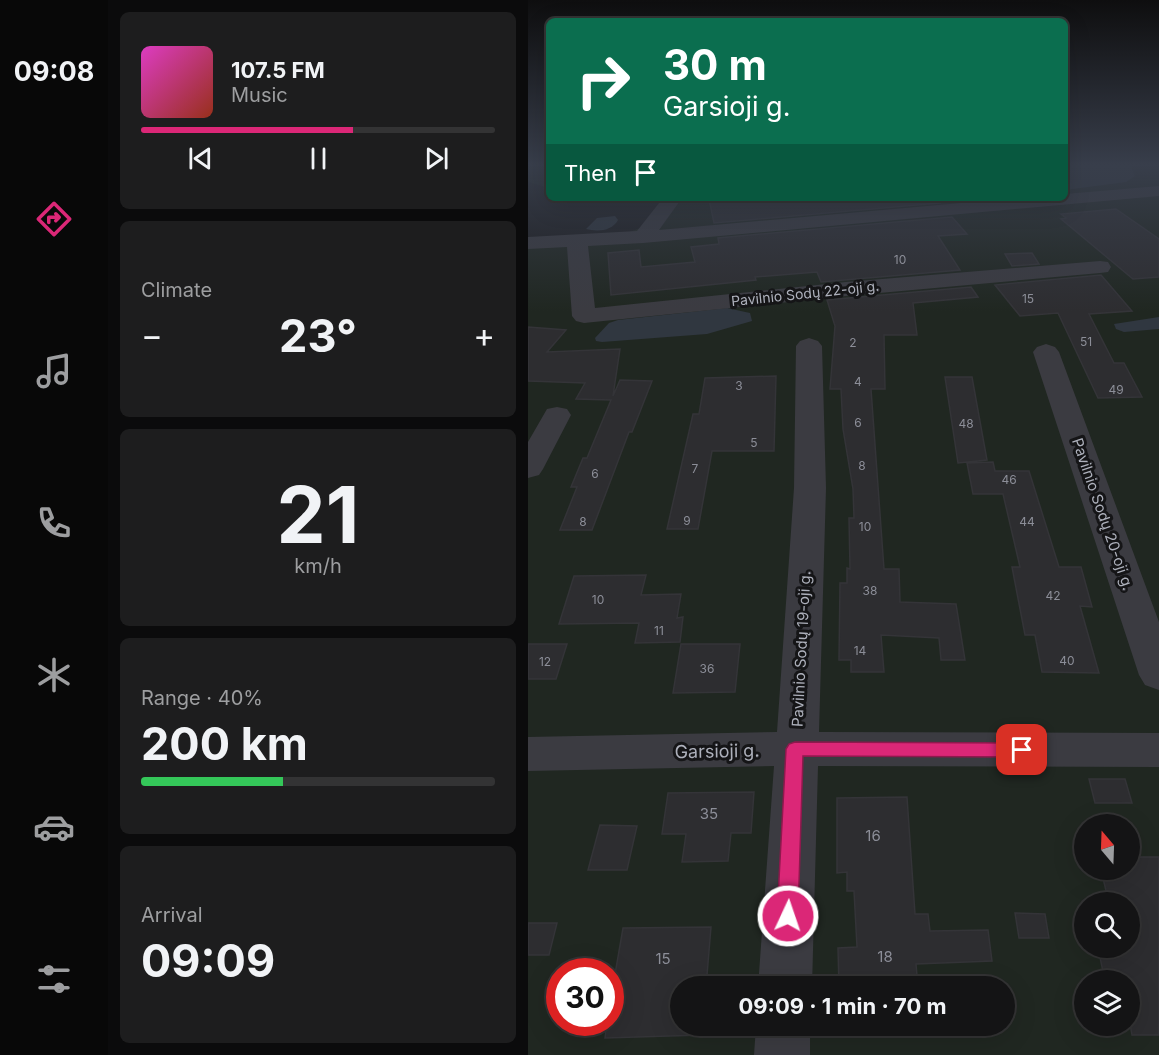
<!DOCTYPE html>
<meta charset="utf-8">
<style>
:root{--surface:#141415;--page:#1d1d1e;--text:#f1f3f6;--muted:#9d9ea0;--line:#333334;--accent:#db2777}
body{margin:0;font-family:Inter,sans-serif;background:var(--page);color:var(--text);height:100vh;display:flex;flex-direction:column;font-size:22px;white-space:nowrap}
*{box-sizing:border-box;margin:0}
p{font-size:20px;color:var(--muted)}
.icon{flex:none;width:33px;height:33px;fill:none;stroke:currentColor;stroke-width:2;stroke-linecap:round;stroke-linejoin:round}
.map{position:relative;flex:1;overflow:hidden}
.sheet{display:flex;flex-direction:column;gap:12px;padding:12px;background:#0b0b0c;width:420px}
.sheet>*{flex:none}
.top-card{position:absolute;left:18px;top:18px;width:522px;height:183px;border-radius:9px;box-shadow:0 6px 24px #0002,0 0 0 2px var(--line);background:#0b6e4f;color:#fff;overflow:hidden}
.needle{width:39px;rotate:341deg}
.controls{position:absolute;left:546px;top:814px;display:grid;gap:12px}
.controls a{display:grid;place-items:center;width:66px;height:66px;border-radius:50%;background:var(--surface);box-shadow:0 6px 24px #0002,0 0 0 2px var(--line);font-size:30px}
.speed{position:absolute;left:18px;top:958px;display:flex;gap:12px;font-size:30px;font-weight:700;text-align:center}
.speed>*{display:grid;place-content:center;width:78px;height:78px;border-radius:50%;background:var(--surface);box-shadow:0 6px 24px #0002,0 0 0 2px var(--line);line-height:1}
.speed .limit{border:9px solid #d22;background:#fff;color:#111}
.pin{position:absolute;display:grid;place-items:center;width:51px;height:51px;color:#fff;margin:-26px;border-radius:12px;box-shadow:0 3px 9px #0006}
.me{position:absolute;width:66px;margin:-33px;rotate:3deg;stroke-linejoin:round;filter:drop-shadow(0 0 4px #0008)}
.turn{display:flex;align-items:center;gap:21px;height:126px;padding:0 18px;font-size:27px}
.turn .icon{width:78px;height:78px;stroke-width:2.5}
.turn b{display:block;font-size:42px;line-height:51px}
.then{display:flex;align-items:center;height:57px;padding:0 18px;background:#0003;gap:12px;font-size:22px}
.big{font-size:45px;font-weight:700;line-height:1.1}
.sheet .card{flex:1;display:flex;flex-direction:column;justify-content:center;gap:9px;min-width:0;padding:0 21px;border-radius:9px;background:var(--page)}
.sheet .dial{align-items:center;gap:0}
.dial b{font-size:78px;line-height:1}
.song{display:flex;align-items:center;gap:18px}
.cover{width:72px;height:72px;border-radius:9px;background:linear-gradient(135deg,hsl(310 70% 55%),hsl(10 70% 35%))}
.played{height:6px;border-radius:3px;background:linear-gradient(90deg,var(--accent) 60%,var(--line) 60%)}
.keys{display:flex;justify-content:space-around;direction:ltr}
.heat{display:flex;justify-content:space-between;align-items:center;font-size:33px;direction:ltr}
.charge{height:9px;border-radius:4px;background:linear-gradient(90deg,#34c759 40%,var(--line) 0)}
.trip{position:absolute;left:142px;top:976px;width:345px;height:60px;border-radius:30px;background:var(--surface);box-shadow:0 6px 24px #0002,0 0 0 2px var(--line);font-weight:700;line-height:60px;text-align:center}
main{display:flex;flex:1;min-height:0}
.tabs{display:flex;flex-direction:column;width:108px;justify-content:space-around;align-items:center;background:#080808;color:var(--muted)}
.tabs .icon{width:42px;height:42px}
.tabs .current{color:var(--accent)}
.tabs b{font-size:27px;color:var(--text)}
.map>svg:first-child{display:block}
.green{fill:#202721;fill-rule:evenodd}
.water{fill:#303740}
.building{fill:#2d2d30;stroke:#343438;stroke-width:1.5}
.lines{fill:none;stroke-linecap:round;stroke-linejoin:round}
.minor{fill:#3b3b41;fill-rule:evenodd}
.route{fill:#db2777;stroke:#8e194d;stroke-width:1.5}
.labels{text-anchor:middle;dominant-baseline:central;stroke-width:6;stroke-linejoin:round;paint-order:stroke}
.number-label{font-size:12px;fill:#8c8e98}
.far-street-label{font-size:14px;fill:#adb0bb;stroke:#151517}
.street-label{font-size:15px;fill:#adb0bb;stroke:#151517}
.near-number-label{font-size:15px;fill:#8c8e98}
.near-street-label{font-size:18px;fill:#adb0bb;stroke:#151517}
</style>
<main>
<nav class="tabs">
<b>09:08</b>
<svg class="icon current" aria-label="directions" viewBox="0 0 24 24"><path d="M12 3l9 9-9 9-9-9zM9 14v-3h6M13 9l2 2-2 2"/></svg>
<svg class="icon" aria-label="music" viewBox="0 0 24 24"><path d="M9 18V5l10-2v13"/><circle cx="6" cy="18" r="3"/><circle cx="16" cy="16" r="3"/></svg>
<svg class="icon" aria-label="phone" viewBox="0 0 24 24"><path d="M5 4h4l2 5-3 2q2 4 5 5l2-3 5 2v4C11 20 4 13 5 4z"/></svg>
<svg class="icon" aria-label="climate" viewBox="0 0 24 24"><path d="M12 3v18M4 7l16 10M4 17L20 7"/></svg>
<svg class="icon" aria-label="car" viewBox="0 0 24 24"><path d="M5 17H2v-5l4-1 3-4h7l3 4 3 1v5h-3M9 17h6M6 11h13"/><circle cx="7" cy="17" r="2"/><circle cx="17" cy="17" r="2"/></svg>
<svg class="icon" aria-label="filters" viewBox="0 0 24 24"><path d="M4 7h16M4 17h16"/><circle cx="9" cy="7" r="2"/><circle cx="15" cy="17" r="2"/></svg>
</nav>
<section class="sheet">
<div class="card">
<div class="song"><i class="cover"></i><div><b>107.5 FM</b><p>Music</p></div></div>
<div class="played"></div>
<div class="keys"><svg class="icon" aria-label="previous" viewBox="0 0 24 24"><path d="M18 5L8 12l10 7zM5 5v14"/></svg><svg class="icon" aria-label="pause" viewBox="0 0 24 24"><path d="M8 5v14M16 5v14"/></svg><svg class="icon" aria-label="next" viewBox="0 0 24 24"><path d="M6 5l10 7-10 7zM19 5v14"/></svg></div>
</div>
<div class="card"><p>Climate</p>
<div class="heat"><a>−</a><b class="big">23°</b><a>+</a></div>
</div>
<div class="card dial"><b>21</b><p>km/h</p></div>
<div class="card"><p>Range · 40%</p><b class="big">200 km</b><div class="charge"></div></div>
<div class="card"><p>Arrival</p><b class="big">09:09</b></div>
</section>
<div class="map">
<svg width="631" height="1055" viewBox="0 0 631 1055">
<rect width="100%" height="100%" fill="#1a1a1c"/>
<!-- green -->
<path class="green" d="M0 164H21V188L0 182Z
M537 164H631V1055H0V238L99 233 112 228 137 198H537ZM556 825H602V870H556ZM556 903H602V948H556ZM32 972H82V1023H32ZM556 981H602V1026H556ZM153 987H477V1026H153Z"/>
<!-- water -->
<path class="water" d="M537 164H602L607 176 598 182 537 190Z
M87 216 90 220C84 231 70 232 58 229L69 218Z
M199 308 222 313 224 321 179 334 74 342 68 341 67 338 81 323 90 320Z
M631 317V329L596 332 588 329 586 324Z"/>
<!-- building -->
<path class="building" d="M201 198H407L412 203 186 223 181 199Z
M588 209 631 239V277L605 279 533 219 538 218 533 214Z
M424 217 439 234 410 236 432 270 293 282 289 272 227 277 228 280 83 295 80 253 111 250 113 267 167 262 163 247 191 244 190 238Z
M504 253 511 264 484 266 477 254Z
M573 275 604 311 561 314 586 363H596L614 397 570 398 530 313 492 316 467 285Z
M443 287 450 297 385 303 389 335H356L357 389H343L356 569H371L372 602 428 604 437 660H413L411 638 353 635 356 672H323V660H311L312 583H319V568L322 569 321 518H326L325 489 315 429 313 389H302L307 326 299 300Z
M0 327 38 330 19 352 92 349 85 396 92 380 124 381 104 432H101L64 530H32L49 487H43L55 458H59L83 400 48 399 57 383 0 381Z
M248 376 246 451H184L170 529H139L165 414H171L177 378Z
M417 377H444L459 460 430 463Z
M465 462 467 471H501L531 567H553L564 607 552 606 571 673 514 672 507 635H497L484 567H492L475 494H445L439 463Z
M118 575 113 595 153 594 149 618 155 617 152 642 107 643 111 623 31 624 46 576Z
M0 644H39L28 679H0Z
M153 644H212L207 692 145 693Z
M561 779H597L604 803H567Z
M226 792 223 833H203L200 861 154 862 158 834H134L140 793Z
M379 797 387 914H400L402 931 460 930 464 961 388 964 390 987H311L310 948 329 947 326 891H319V872L309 873V798Z
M72 825 109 826 99 870H60Z
M602 857H631V1035H604L602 1024V981H577L570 948H602V903H581L573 870H602Z
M487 913 517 914 521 938H491Z
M0 923H29L21 955H0Z
M183 927 178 987H153V1026H175L174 1035 77 1038 79 1023H82V1003L95 928Z"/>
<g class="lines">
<!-- minor -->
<path class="minor" d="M631 186V196L115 243 60 246 67 308 318 282 572 261 580 262 583 267 580 272 572 273 318 296 56 323 48 321 44 316 39 247 0 249V237L109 231 135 198H154L131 230 489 198H537V194Z
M281 338 290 341 294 346 298 488 291 732 631 733V767L290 766 284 987H230L246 766 0 771V737L249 732 266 488 268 346 272 341Z
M518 344 527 347 531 352 631 622V690L617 685 611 675 505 352 509 347Z
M29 407 39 409 43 415 15 469 11 475 0 478V442L19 409Z
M228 1026H282V1055H226Z"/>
</g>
<!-- sky -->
<linearGradient id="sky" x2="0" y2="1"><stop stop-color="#0e0e0f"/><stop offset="0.53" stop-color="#383e4b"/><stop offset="1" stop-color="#383e4b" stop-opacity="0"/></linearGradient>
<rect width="631" height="311" fill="url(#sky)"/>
<!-- route -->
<path class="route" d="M267 742 494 743 501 745 503 750 501 755 494 757 275 756 270 916 267 922 260 925 252 922 249 916 258 749 261 744Z"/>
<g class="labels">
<!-- number labels -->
<g class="number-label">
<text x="372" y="259">10</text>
<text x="500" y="298">15</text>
<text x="558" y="341">51</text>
<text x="325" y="342">2</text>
<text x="330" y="381">4</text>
<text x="211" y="385">3</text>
<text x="588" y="389">49</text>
<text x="330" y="422">6</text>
<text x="438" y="423">48</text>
<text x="226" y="442">5</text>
<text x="334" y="465">8</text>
<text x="167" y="468">7</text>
<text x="67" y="473">6</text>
<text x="481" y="479">46</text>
<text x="159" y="520">9</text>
<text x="55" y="521">8</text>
<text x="499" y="521">44</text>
<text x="337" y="526">10</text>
<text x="342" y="590">38</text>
<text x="525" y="595">42</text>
<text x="70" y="599">10</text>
<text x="131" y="630">11</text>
<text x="332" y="650">14</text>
<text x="539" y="660">40</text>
<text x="17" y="661">12</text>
<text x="179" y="668">36</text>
</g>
<!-- far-street labels -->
<g class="far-street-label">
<text transform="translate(277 293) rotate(-6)">Pavilnio Sodų 22-oji g.</text>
</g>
<!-- street labels -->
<g class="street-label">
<text transform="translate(575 514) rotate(71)">Pavilnio Sodų 20-oji g.</text>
<text transform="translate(273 649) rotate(-87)">Pavilnio Sodų 19-oji g.</text>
</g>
<!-- near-number labels -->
<g class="near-number-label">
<text x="181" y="813">35</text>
<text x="345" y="835">16</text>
<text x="357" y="956">18</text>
<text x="135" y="958">15</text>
</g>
<!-- near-street labels -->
<g class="near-street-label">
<text transform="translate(189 751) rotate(-1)">Garsioji g.</text>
</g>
</g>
</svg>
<div class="controls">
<a><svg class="needle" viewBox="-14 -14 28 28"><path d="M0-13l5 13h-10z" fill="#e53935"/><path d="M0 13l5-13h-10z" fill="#9d9ea0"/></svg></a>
<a><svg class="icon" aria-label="search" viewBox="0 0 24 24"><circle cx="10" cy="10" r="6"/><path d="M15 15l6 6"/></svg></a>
<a><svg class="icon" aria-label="layers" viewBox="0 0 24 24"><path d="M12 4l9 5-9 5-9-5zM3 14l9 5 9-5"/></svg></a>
</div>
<div class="speed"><div class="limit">30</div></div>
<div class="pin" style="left:494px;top:750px;background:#d93025"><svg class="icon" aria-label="arrive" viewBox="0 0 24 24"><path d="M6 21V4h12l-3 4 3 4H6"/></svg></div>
<svg class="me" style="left:260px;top:916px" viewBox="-20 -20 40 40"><circle r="17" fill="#db2777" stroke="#fff" stroke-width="3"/><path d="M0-11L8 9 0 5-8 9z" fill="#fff"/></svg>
<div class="trip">09:09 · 1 min · 70 m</div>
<div class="top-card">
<div class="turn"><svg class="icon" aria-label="right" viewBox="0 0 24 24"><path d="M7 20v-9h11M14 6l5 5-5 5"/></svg><div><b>30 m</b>Garsioji g.</div></div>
<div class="then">Then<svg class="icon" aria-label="arrive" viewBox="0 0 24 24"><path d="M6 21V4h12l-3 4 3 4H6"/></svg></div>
</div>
</div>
</main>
